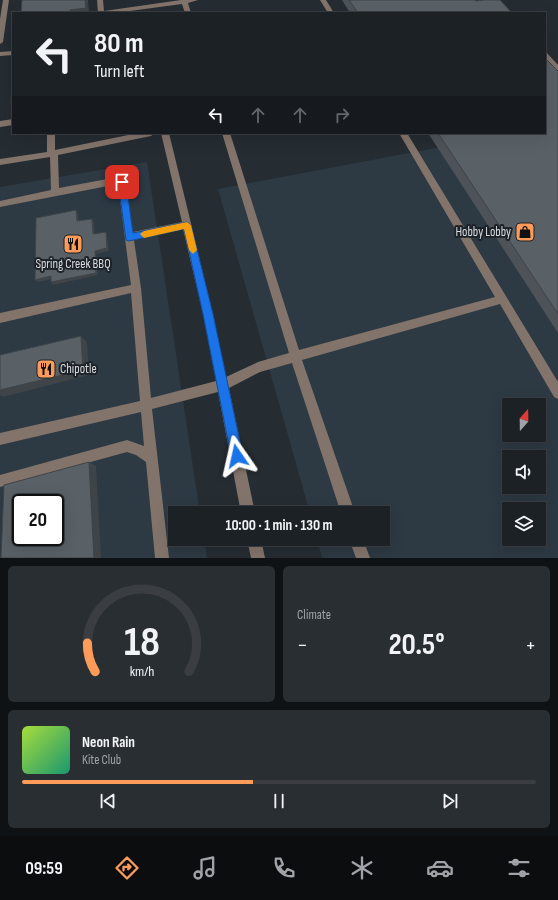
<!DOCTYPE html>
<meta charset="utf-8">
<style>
:root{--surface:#1c2126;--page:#292e32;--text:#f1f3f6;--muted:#a0a3a7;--line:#3a3e43;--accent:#fe9b58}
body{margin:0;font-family:"Sofia Sans Condensed",sans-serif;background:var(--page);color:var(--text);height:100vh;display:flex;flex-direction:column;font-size:15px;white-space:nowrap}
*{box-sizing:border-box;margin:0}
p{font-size:13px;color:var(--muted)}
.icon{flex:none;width:22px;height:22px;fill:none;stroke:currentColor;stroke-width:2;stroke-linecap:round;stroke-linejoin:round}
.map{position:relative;height:558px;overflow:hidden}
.drawer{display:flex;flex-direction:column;gap:8px;padding:8px;background:#0f1215;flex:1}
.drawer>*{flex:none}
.hud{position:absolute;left:12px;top:12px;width:534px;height:122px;border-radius:0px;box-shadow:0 4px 16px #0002,0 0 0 1px var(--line);background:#1c2126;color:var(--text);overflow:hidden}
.needle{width:26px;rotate:20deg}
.controls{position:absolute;left:502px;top:398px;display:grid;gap:8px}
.controls a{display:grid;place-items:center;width:44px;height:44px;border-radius:0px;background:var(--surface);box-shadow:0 4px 16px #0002,0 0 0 1px var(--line);font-size:20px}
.speed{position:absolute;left:12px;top:494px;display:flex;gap:8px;font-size:20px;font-weight:700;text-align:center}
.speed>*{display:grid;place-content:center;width:52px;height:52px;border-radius:50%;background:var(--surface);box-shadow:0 4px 16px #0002,0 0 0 1px var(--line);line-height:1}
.speed .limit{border:2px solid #111;border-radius:6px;background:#fff;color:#111}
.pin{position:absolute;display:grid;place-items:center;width:34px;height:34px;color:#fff;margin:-17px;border-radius:8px;box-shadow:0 2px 6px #0006}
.me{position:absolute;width:44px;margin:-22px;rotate:349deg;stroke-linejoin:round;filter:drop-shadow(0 0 3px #0008)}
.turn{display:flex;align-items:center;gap:14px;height:84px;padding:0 16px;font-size:18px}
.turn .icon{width:52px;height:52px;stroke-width:2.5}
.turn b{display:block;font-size:28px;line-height:34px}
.lanes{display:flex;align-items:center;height:38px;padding:0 16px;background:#0003;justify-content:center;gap:20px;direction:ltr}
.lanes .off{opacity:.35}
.big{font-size:30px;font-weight:700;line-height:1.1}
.drawer .tile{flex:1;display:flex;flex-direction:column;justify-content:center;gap:6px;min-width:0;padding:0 14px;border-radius:6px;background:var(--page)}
.drawer .dial{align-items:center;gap:0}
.dial svg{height:104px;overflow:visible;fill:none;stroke:var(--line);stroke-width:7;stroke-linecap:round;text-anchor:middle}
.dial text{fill:var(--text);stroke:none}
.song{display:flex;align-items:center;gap:12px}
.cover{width:48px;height:48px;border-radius:6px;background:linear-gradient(135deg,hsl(80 70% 55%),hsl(160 70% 35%))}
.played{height:4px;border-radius:2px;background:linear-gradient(90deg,var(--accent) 45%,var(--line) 45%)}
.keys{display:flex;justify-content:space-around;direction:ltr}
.heat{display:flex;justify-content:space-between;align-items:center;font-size:22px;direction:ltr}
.drawer .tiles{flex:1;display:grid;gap:8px;grid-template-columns:1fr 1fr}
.tile:last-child{grid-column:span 2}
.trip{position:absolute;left:168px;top:506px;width:222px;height:40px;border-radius:0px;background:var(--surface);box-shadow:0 4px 16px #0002,0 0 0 1px var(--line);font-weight:700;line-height:40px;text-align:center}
.tab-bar{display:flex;height:64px;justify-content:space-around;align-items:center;background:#0b0d0f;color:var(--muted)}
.tab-bar .icon{width:28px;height:28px}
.tab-bar .current{color:var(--accent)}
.tab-bar b{font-size:18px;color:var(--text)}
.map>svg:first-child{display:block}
.built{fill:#2d3943;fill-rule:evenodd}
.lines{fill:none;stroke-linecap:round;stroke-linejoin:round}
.minor{fill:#83746b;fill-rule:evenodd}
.wall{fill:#4d5359}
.shaded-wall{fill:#3e4448}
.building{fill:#596167;stroke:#3e4448;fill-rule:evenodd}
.route{fill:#1a73e8;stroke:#114b97}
.slow{fill:#f59e0b}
.labels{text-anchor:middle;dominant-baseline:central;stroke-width:4;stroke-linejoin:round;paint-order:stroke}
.poi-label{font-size:13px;fill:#d9dde1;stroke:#1c2228;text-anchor:end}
</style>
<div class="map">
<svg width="558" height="558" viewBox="0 0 558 558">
<rect width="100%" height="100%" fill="#252c32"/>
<!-- built -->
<path class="built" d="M558 125V558H322L317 539H383V513H310L218 189 515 133H545ZM509 405H539V435H509ZM509 457H539V487H509ZM509 509H539V539H509Z
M147 162 200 513H175V539H204L207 558H0V187ZM21 503H55V537H21Z"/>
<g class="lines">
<!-- minor -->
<path class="minor" d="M3 0H9L3 42 0 44V19Z
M97 0H103L104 11 181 0H198L188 3 191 13H185L182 4 115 13H98Z
M320 0H326L334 13H328Z
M13 51V55L0 56V52Z
M545 53H547L558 65V72H555L545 59Z
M13 119V125L0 127V121Z
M47 133H55V150L138 133H155L151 136 58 155 59 188 118 177 125 180 133 232 182 222 161 133H169L213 314 226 377 258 362 289 353 222 133H230L299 350 495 297 399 133H407L558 382V399L554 397 500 304 302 360 355 513H341L292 363 260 372 229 388 255 513H241L218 392 152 409 169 558H155L146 462 136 455 127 452 0 487V475L127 440 144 446 141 412 0 445V433L140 401 131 293 0 323V313L131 285 118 184 0 207V201L51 190 50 157 0 165V159L47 152ZM183 229 203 314 216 381 151 398 141 288 134 240Z
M247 539H261L265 558H251Z
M349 539H363L370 558H356Z"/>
</g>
<!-- wall -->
<path class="wall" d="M342 0H475L476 1 512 13H350Z
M558 71V333L428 133H545Z"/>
<!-- shaded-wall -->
<path class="shaded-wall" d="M85 0H88L89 13H70V10Z
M76 210 78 213 79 224 77 221Z
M92 219 94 222 95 237 93 234Z
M106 232 107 235 109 251 96 254 98 275 53 285 51 282 95 251Z
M51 276 53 279 38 282 35 280Z
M81 336 87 342 89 375 3 397 0 395V390Z
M89 462 96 466 101 558H94Z"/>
<!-- building -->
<path class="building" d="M22 0H85L86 8 70 10V13H21Z
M349 0H475L476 1 484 0H500L512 13H358Z
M13 57V105H11Z
M545 58 558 71V314L438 133H545Z
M76 210 77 221 92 219 93 234 106 232 107 248 95 251 96 273 51 282V276L35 280 36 218Z
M81 336 83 370 0 390V355Z
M89 462 94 558H1L4 485ZM21 503H55V537H21Z"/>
<!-- route -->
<path class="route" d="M122 179 126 182 133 233 187 222 191 225 213 314 243 456 241 460 237 462 233 460 231 456 203 314 184 229 129 241 126 240 118 182Z"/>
<!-- slow -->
<path class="slow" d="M187 222 191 225 197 250 193 254 189 250 184 229 144 238 140 234 144 231Z"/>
<!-- icons -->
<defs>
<symbol id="shop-square" viewBox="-11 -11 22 22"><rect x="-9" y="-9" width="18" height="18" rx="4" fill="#fe9b58" stroke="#1c2228"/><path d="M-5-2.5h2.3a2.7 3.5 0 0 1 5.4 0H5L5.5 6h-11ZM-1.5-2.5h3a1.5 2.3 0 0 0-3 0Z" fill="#111"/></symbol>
<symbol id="restaurant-square" viewBox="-11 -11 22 22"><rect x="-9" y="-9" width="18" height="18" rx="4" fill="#fe9b58" stroke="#1c2228"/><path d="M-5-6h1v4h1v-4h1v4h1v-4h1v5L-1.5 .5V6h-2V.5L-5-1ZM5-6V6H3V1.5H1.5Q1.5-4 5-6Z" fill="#111"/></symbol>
</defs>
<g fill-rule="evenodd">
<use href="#shop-square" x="514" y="221" width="22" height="22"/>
<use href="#restaurant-square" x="62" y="233" width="22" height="22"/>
<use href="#restaurant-square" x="35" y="358" width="22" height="22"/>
</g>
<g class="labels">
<!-- poi labels -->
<g class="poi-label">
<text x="511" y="232">Hobby Lobby</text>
<text x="73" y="264" text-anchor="middle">Spring Creek BBQ</text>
<text x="60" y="369" text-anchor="start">Chipotle</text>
</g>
</g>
</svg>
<div class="controls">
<a><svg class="needle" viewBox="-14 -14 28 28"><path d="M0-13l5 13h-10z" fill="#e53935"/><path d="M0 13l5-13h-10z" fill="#a0a3a7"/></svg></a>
<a><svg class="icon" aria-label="sound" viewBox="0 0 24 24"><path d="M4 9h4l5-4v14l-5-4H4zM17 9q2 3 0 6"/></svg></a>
<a><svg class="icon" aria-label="layers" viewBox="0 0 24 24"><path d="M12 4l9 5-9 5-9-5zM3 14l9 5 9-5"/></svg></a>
</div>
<div class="speed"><div class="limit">20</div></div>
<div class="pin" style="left:122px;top:182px;background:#d93025"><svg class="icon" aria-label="arrive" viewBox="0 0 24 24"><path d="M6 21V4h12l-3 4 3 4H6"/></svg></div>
<svg class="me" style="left:237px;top:456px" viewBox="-20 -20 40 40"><path d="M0-17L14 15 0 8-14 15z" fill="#1a73e8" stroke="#fff" stroke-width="4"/></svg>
<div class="trip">10:00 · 1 min · 130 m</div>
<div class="hud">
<div class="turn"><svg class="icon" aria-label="left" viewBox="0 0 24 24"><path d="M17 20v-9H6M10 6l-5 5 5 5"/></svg><div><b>80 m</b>Turn left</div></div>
<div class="lanes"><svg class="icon" aria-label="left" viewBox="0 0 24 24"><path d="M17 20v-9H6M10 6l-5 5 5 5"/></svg><svg class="icon off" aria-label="ahead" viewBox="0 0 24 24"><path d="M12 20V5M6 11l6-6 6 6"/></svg><svg class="icon off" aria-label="ahead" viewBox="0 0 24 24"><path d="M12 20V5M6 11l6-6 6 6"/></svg><svg class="icon off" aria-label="right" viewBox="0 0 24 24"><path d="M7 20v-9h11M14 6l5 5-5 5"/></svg></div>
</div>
</div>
<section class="drawer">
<div class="tiles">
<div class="tile dial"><svg viewBox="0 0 100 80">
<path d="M14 69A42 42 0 1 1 86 69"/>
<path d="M14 69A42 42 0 0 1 8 47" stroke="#fe9b58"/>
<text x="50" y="56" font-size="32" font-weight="700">18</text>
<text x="50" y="72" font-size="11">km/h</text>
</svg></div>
<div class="tile"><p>Climate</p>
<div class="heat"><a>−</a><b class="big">20.5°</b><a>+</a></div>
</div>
<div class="tile">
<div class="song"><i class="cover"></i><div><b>Neon Rain</b><p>Kite Club</p></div></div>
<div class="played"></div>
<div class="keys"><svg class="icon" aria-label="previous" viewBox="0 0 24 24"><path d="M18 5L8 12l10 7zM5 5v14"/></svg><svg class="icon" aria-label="pause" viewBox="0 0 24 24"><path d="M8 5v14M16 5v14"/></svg><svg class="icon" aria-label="next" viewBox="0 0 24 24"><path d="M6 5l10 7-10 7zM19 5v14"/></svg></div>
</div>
</div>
</section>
<nav class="tab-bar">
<b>09:59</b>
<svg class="icon current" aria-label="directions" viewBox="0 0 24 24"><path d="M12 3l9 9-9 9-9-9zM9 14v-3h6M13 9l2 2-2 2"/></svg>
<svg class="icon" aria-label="music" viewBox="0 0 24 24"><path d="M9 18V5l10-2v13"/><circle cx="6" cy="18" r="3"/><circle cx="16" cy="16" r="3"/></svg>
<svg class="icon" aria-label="phone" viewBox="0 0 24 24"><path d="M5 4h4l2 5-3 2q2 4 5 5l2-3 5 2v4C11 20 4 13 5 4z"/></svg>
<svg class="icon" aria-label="climate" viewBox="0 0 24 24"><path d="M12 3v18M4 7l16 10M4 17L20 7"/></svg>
<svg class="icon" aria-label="car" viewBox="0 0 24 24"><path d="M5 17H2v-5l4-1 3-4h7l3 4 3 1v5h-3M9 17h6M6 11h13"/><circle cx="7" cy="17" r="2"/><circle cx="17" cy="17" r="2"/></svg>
<svg class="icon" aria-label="filters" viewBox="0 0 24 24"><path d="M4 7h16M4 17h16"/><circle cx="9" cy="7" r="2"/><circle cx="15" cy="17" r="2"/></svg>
</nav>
